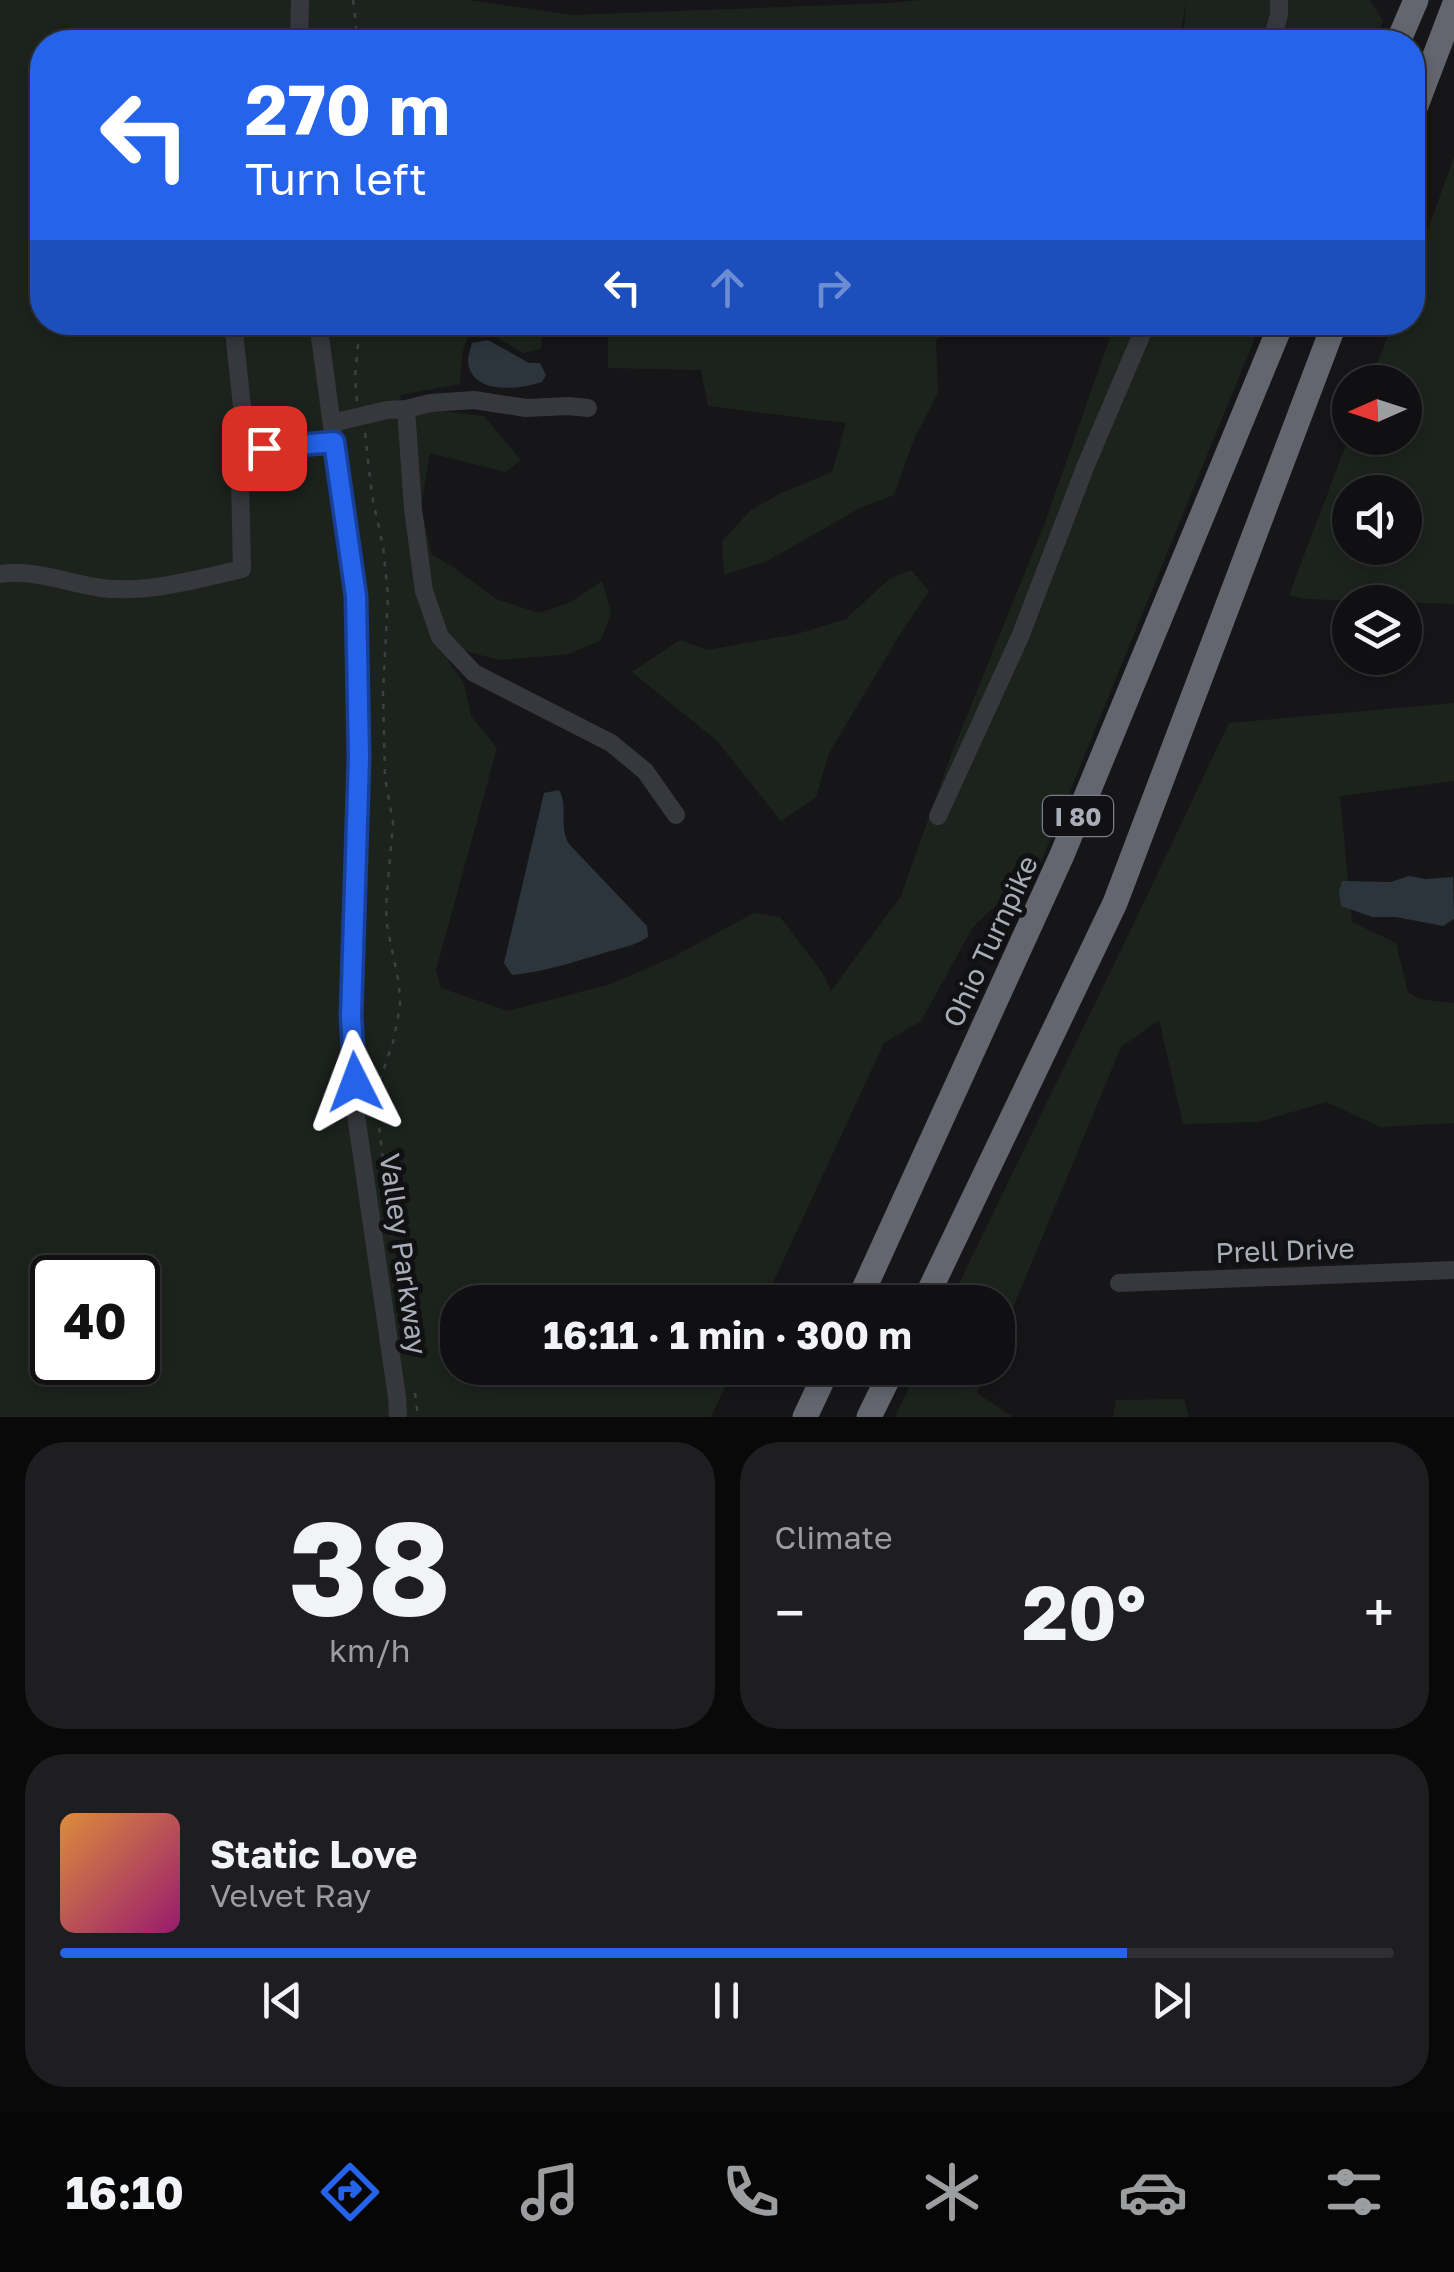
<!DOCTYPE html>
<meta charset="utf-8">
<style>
:root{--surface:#101012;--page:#1e1e20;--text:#f1f3f6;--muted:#9c9d9f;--line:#303032;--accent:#2563eb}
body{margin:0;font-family:"Golos Text",sans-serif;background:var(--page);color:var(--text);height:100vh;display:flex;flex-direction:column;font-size:38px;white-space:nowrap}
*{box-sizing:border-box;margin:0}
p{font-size:32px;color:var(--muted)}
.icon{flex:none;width:55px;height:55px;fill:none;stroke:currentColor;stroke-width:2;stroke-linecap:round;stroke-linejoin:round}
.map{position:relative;height:1417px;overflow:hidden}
.side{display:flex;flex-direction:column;gap:25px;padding:25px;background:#09090a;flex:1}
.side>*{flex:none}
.banner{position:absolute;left:30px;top:30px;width:1395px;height:305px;border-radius:40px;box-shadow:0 5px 15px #0003,0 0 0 2px var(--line);background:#2563eb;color:#fff;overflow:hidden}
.needle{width:65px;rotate:267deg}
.controls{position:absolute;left:1332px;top:365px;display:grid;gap:20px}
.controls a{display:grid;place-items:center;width:90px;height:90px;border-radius:50%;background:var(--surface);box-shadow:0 5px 15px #0003,0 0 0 2px var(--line);font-size:50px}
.speed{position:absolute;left:30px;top:1255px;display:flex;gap:20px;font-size:50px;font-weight:700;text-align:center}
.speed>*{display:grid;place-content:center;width:130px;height:130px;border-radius:50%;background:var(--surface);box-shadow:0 5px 15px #0003,0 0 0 2px var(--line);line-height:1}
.speed .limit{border:5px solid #111;border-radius:15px;background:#fff;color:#111}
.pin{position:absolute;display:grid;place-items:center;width:85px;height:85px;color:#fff;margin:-42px;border-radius:20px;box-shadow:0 5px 15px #0006}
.me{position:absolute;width:110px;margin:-55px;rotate:357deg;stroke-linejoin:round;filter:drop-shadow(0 0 8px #0008)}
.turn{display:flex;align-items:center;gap:35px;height:210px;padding:0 50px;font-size:45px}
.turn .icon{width:130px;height:130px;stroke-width:2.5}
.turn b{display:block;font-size:70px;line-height:85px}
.lanes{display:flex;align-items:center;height:95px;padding:0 50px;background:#0003;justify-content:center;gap:50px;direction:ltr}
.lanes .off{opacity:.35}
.big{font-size:75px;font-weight:700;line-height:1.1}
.side .tile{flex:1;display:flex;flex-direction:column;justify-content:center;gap:15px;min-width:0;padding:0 35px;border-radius:40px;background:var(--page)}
.side .dial{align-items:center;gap:0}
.dial b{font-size:130px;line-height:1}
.song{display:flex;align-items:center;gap:30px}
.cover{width:120px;height:120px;border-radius:15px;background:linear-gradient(135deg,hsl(30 70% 55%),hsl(320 70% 35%))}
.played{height:10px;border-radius:5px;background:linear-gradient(90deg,var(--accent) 80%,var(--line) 80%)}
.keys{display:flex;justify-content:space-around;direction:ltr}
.heat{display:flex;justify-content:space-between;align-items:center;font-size:55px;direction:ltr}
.side .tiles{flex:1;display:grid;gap:25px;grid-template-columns:1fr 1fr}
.tile:last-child{grid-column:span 2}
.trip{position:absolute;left:440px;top:1285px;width:575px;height:100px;border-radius:40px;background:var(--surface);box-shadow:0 5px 15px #0003,0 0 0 2px var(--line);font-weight:700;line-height:100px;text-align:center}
.tabs{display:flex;height:160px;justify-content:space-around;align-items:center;background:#060607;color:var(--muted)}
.tabs .icon{width:70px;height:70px}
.tabs .current{color:var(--accent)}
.tabs b{font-size:45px;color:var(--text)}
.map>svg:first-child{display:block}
.green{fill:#1c231d;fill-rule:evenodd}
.water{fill:#2c353c}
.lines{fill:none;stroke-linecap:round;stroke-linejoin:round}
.path{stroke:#3d3f44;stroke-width:2.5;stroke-dasharray:5 8;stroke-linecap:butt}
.minor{stroke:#37383d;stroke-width:18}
.highway{stroke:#63666e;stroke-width:25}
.route-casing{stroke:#184099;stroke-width:25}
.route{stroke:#2563eb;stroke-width:18}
.labels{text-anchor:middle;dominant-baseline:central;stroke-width:10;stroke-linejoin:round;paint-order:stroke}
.shield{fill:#111113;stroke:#7b7e86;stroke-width:2.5}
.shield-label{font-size:25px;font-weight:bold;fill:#a8adb8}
.street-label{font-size:28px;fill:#a8adb8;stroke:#111113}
</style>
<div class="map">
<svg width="1454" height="1417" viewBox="0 0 1454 1417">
<rect width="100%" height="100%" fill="#161618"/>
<!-- green -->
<path class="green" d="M0 0H468L572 15 890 3 920 0H1370L1383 21 1374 42H1183L1186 1 1179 42H752L757 38 655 42H42V322L542 323 541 349 523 353 473 323 462 354 460 384 400 395 401 415 433 410 484 416 521 460 506 472 430 453 421 507 432 555 453 567 496 599 539 613 571 602 602 581 611 613 601 640 569 654 500 660 461 650 448 661 464 683 471 716 497 748 436 970 441 988 508 1011 611 984 669 959 754 913 780 917 822 972 831 991 901 896 951 755 1043 528 1115 323H1261L1041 862 973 927 921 1021 884 1043 764 1302H458V1368H734L711 1417H0ZM52 1278H138V1362H52Z
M1454 157V604L1305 599 1289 595 1350 434V438H1405V382H1370L1393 323 1412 322 1413 271ZM1350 492H1405V548H1350Z
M608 323V322L949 323 936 341 938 393 914 439 894 495 860 508 767 561 724 575 722 541 751 510 783 492 832 472 846 423 708 406 701 370 608 368Z
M911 570 929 591 899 636 829 753 816 797 781 821 717 741 632 672 680 640 707 650 797 634 846 619 889 579Z
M1454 703V781L1340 796 1352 922 1396 943 1408 992 1419 999 1454 1003V1123L1381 1127 1326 1102 1258 1122 1183 1124 1159 1020 1121 1047 998 1344V1302H950L1136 919 1229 723Z
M918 1368H988L977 1393 1013 1417H895Z
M1184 1399 1189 1417H1113L1116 1400Z"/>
<!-- water -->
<path class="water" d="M488 340 529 363H540L546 375 542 382C521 389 477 395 469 367 466 360 470 351 472 343Z
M559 790C569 808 558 826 569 844L647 926 648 937C635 946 620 948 604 953 573 962 545 972 512 975L504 963 544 793Z
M1409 876 1425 879 1453 877 1454 919 1443 926 1396 917H1372L1341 906 1339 892 1342 881 1391 882Z"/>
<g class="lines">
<!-- path -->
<path class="path" d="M353 0 358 42
M357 401 355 378 360 322
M365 433 372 496 383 546 388 596 383 692 385 778 393 822 386 906 387 925 399 984 400 1006 394 1039 380 1080 377 1110 394 1251
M415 1393 418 1417"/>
<!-- minor -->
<path class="minor" d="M299 42 300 0
M1271 42 1279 15V0
M233 322 246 444
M318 322 355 596 359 758 351 1016 356 1115 397 1397 398 1417
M406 409 430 403 474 400 526 408 568 406 588 408
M332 423 387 410 406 409 413 509 424 591 440 637 474 673 611 743 645 771 676 815
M0 574C35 569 67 583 101 588 145 594 199 579 242 569L240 480 246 444 264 448 335 442
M938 816 1020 637 1086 465 1147 322
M1119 1283 1454 1270"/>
<!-- highway -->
<path class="highway" d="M1398 42 1416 0
M1412 116 1454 6
M858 1302 1062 855 1282 322
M924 1302 1115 903 1335 322
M805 1417 828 1368
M869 1417 893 1368"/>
</g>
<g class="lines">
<defs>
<path id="route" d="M264 448 334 442 356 596 359 758 351 1016 355 1082"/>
</defs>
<!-- route casing -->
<use href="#route" class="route-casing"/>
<!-- route -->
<use href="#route" class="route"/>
</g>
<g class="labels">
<!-- shield labels -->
<rect class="shield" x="1043" y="796" width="70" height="40" rx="8"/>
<g class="shield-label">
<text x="1078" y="816">I 80</text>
</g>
<!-- street labels -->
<g class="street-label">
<text transform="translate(990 941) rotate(-65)">Ohio Turnpike</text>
<text transform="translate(1285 1250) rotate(-2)">Prell Drive</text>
<text transform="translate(404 1254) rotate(82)">Valley Parkway</text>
</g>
</g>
</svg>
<div class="controls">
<a><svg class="needle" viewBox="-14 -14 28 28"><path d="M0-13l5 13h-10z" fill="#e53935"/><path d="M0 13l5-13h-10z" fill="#9c9d9f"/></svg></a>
<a><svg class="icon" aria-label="sound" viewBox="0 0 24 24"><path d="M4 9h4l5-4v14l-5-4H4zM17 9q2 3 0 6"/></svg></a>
<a><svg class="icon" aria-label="layers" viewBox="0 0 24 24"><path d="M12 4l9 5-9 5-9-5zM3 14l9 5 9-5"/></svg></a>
</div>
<div class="speed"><div class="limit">40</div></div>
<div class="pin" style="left:264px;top:448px;background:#d93025"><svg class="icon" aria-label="arrive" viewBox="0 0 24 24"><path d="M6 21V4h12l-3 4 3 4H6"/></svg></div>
<svg class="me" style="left:355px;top:1082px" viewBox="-20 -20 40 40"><path d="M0-17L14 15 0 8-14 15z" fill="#2563eb" stroke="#fff" stroke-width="4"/></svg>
<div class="trip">16:11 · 1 min · 300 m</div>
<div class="banner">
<div class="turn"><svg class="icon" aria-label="left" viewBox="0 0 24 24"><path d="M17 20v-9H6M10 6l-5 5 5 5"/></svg><div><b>270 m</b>Turn left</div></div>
<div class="lanes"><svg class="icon" aria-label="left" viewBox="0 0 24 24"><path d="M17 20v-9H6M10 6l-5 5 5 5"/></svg><svg class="icon off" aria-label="ahead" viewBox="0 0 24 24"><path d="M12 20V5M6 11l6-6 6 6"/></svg><svg class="icon off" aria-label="right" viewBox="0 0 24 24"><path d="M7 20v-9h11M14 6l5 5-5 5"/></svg></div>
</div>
</div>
<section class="side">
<div class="tiles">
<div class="tile dial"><b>38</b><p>km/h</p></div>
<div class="tile"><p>Climate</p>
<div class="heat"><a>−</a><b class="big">20°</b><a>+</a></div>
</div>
<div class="tile">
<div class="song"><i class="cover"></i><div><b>Static Love</b><p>Velvet Ray</p></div></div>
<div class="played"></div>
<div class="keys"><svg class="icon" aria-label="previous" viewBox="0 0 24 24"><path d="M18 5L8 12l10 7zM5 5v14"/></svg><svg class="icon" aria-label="pause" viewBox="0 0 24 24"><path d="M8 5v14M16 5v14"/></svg><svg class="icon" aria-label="next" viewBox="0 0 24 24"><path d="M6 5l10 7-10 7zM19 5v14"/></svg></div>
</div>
</div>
</section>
<nav class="tabs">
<b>16:10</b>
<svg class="icon current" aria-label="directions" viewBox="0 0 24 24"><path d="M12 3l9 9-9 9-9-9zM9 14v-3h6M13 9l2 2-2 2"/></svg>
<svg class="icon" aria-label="music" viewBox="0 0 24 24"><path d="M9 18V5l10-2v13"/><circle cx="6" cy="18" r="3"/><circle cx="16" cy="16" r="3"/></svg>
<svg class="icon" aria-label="phone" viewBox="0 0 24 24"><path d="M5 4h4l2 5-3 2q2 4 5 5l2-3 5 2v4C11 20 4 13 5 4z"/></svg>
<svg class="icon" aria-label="climate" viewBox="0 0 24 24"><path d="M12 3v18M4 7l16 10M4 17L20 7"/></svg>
<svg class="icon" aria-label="car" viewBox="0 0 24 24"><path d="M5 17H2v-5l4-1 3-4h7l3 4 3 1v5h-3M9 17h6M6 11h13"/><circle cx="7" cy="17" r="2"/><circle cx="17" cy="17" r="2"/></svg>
<svg class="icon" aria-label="filters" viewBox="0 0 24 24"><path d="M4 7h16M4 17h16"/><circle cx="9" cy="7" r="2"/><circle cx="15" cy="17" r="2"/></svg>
</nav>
